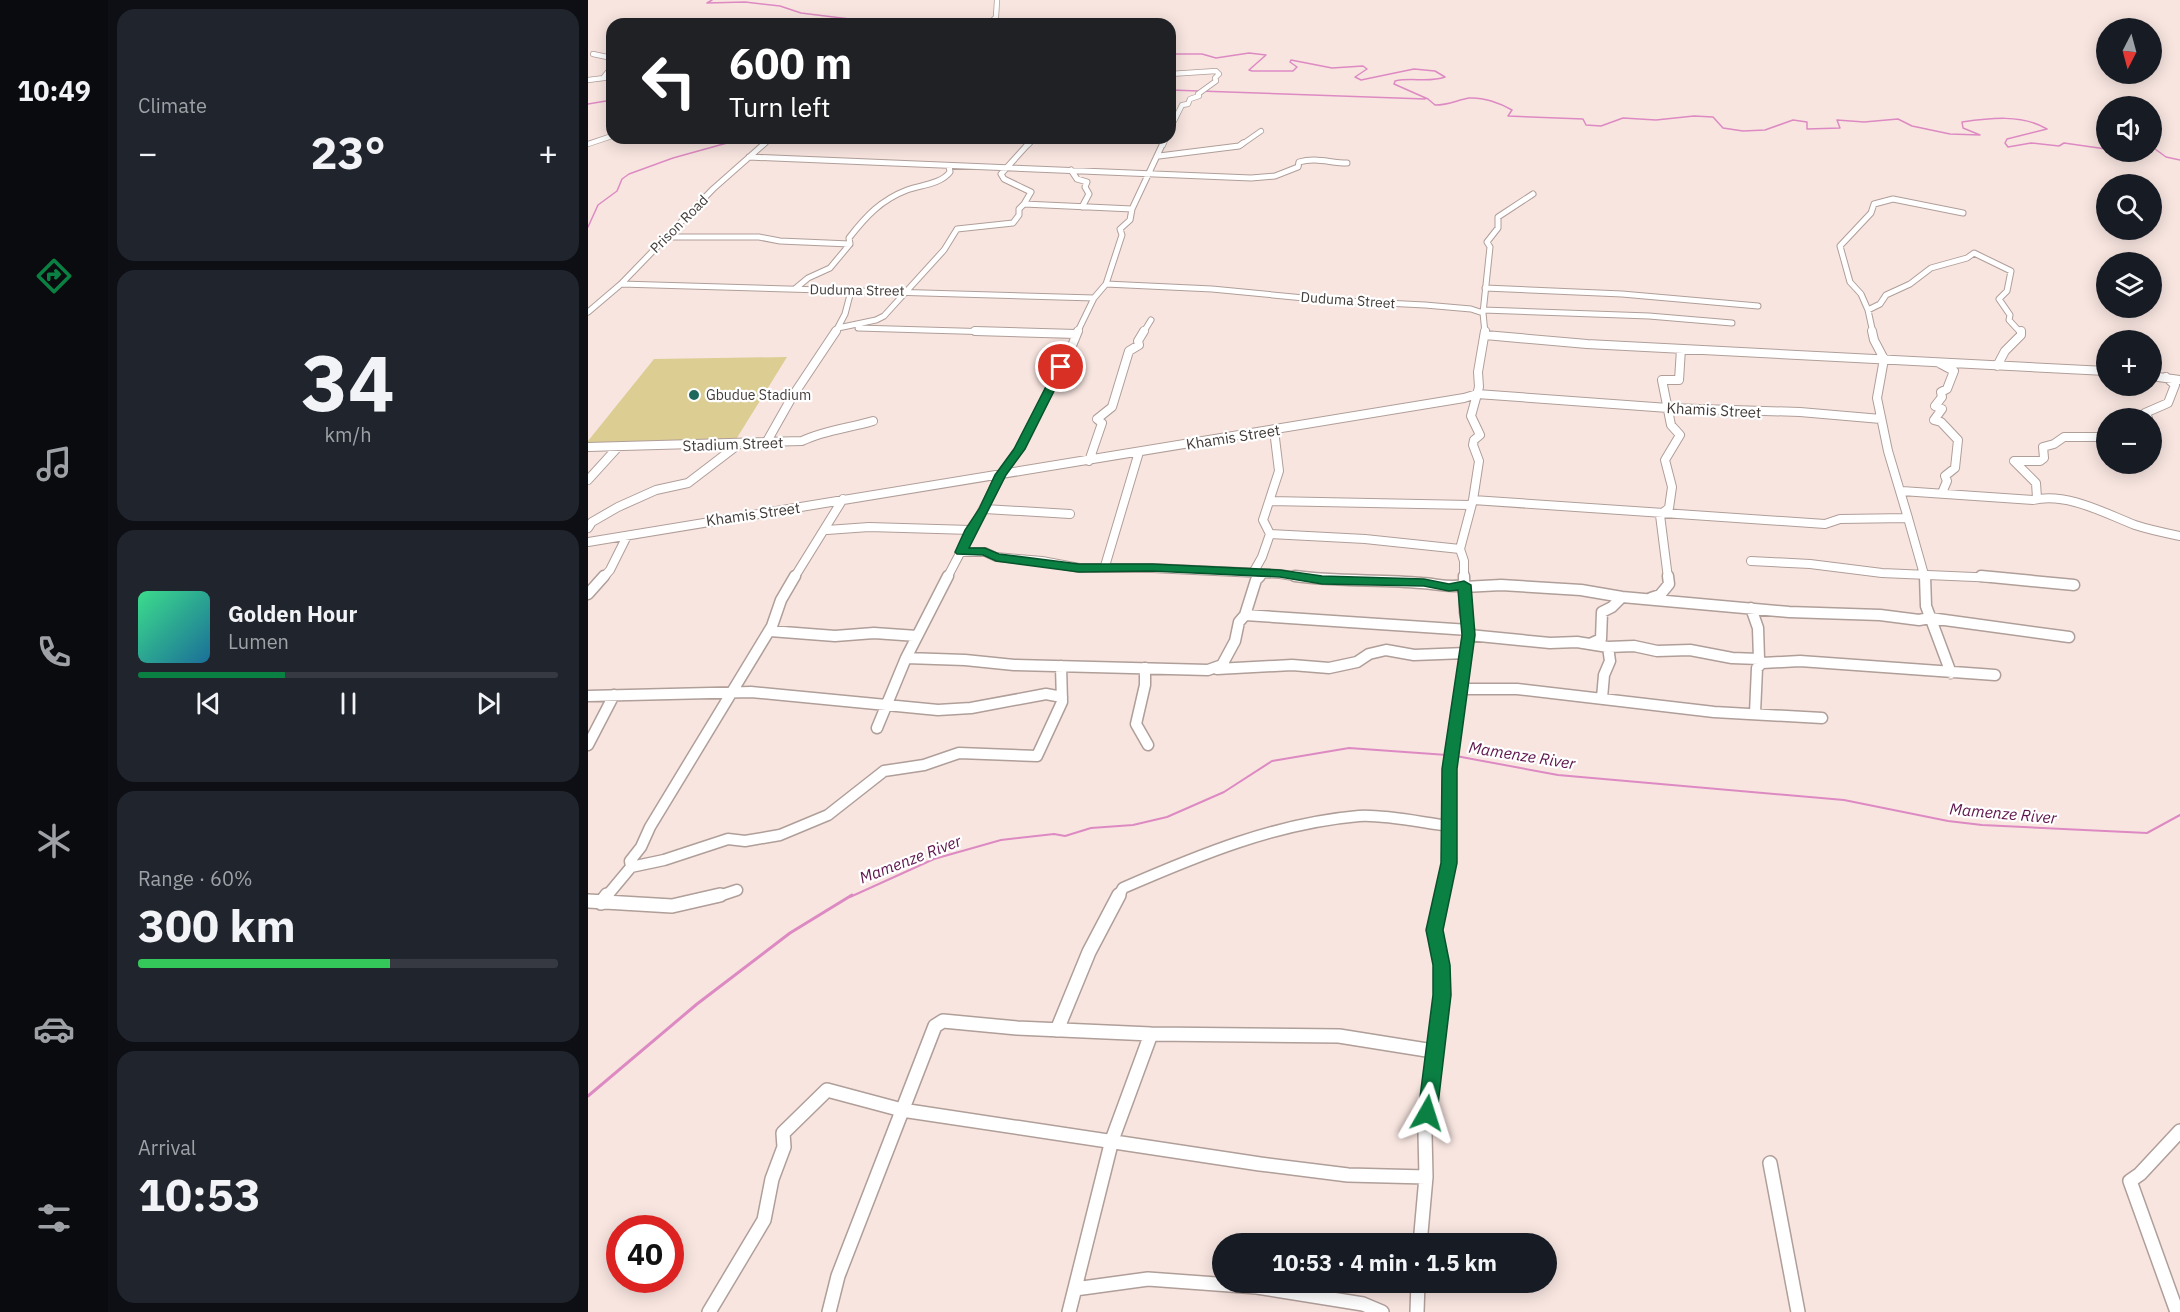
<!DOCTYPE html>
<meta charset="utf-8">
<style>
:root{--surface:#171b24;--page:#20242c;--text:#f1f3f6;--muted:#9ea1a6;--line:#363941;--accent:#0b8043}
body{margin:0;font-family:"IBM Plex Sans",sans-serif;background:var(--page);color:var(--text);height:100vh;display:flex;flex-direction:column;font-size:22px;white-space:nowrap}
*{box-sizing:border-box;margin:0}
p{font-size:20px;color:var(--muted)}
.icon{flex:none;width:33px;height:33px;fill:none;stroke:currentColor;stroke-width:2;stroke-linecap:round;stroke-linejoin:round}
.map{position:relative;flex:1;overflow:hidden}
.side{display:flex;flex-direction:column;gap:9px;padding:9px;background:#0d0f14;width:480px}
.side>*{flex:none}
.top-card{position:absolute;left:18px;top:18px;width:570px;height:126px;border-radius:18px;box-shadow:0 3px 15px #0003;background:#202124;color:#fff;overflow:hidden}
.needle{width:39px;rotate:186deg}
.fabs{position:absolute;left:1508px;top:18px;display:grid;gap:12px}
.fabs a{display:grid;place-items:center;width:66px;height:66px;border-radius:50%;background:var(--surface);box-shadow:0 3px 15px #0003;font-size:30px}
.speed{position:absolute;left:18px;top:1215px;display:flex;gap:12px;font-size:30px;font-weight:700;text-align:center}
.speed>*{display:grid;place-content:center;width:78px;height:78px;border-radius:50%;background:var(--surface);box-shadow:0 3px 15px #0003;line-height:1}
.speed .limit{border:9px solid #d22;background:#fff;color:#111}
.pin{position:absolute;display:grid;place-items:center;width:51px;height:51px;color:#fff;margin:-26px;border:3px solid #fff;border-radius:50%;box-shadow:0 2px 6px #0007}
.me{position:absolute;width:66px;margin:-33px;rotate:6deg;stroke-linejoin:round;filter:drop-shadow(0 0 4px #0008)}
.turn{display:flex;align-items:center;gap:21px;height:126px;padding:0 24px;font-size:27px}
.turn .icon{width:78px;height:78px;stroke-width:2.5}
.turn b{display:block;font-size:42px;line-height:51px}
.big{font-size:45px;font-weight:800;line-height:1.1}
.side .card{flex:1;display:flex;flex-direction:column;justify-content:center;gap:9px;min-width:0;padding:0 21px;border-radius:18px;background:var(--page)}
.side .dial{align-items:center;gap:0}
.dial b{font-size:78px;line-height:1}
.song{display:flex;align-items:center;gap:18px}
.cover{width:72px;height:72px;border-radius:9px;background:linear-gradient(135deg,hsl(150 70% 55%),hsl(200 70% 35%))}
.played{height:6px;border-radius:3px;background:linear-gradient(90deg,var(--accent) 35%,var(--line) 35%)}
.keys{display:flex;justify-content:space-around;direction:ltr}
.heat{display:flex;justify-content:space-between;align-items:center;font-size:33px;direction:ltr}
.charge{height:9px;border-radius:4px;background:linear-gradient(90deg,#34c759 60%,var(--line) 0)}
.trip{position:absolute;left:624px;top:1233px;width:345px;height:60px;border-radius:30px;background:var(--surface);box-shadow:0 3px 15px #0003;font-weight:800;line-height:60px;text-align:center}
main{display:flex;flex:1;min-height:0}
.tab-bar{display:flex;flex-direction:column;width:108px;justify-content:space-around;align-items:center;background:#090b0e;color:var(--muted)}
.tab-bar .icon{width:42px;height:42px}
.tab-bar .on{color:var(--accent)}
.tab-bar b{font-size:27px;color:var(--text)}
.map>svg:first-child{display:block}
.green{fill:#dccd92}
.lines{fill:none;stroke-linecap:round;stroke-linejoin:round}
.stream-far2{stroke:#dd8ac3;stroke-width:1.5}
.stream-far1{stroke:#dd8ac3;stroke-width:2}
.stream{stroke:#dd8ac3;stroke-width:3}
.minor-far4-casing{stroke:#b09e99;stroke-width:6}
.minor-far3-casing{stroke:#b09e99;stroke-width:7}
.minor-far2-casing{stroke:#b09e99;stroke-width:10}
.minor-far1-casing{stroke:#b09e99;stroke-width:13}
.minor-casing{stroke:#b09e99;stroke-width:16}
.minor-far4{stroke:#fff;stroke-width:4.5}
.minor-far3{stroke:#fff;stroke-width:5}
.minor-far2{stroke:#fff;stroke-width:8}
.minor-far1{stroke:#fff;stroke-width:10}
.minor{stroke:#fff;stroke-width:13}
.route{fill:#0b8043;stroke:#07532c;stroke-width:1.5}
.poi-dot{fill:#1f685e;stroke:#fff;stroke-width:2}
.labels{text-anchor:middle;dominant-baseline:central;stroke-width:4.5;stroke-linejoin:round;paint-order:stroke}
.far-street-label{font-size:14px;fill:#423b38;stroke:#fff}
.far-poi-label{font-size:14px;fill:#423b38;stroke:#fff;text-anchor:start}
.street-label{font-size:15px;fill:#423b38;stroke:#fff}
.water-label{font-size:16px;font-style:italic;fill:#5d144c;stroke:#fff}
</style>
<main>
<nav class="tab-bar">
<b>10:49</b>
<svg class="icon on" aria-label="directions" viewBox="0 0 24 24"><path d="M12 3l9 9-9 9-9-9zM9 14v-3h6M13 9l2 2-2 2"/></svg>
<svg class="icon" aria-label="music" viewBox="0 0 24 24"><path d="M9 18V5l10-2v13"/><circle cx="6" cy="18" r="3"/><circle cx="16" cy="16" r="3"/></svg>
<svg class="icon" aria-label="phone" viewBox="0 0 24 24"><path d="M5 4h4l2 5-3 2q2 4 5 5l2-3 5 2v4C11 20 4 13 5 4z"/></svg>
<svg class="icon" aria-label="climate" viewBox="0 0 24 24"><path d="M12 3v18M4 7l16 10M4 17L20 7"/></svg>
<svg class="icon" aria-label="car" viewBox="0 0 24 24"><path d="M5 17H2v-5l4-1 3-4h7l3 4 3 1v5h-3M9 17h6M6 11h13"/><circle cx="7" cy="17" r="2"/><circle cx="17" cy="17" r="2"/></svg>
<svg class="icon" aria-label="filters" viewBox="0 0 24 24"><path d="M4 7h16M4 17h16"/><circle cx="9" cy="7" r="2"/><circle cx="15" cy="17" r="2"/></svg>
</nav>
<section class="side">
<div class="card"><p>Climate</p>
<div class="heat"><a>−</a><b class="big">23°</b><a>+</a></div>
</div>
<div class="card dial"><b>34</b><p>km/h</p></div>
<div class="card">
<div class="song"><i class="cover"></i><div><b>Golden Hour</b><p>Lumen</p></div></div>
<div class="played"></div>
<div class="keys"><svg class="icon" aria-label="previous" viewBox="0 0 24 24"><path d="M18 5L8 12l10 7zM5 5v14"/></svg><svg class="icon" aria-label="pause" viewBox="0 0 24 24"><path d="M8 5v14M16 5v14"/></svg><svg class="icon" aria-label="next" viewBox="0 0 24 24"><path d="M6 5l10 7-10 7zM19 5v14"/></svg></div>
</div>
<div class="card"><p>Range · 60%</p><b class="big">300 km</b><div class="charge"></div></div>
<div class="card"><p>Arrival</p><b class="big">10:53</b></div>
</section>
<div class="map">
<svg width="1592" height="1312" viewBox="0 0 1592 1312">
<rect width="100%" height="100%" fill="#f8e5e0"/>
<!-- green -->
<path class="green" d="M199 357 147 441 0 444V441L66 359Z"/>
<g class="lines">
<!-- stream-far2 -->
<path class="stream-far2" d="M124 0 119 3 157 2 192 6 213 13 302 24
M582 54H614L628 58 661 53 678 55 661 70 664 71H705L709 67 702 62 703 60 744 68 775 66 779 69 767 77 773 80 826 69 847 71 857 77C841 83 824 77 807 81L806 84 840 99 847 105C861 105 869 100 881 98 895 97 912 103 924 110L920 116 995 119 998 125 1013 126 1035 118 1068 120 1106 116 1125 117 1135 128 1155 131 1177 130 1205 120 1219 122V129L1252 128 1249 120 1276 122 1310 119 1324 126 1362 134 1392 135 1375 128 1374 122C1402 118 1434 114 1459 129L1419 139 1417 143 1420 147 1443 143 1471 146 1476 143 1518 149
M582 90 837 99
M0 104 24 100
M1563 146 1578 157 1592 160
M0 227 10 205 29 191 34 179 41 174 85 158 157 138"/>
<!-- stream-far1 -->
<path class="stream-far1" d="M868 756 970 775 1256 800 1360 821 1394 825 1559 833 1592 815
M262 897 346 859 413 840 466 834 477 836 503 828 545 825 579 817 636 792 684 761 761 748 859 755"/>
<!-- stream -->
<path class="stream" d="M0 1096 109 1004 202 933 264 895"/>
<defs>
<path id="minor-far4" d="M401 24 408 17 409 0
M5 54 24 58
M582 74 628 71 631 74 627 78 628 81 610 94 611 96 602 99 600 104 594 105 582 129
M15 78 24 67
M0 80 24 77
M0 144 24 136
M175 145 183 138
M440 145 447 138
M575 145 578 138
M653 145 673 131"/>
<path id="minor-far3" d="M441 143 413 174 416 179 443 192 436 204 544 209
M571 156 651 146 655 143
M161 157 663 178 687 176 710 167 711 162C728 157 742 163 759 163
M483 170 489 179 499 182 497 187 501 194 494 207
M77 237H171L192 241 262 244
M33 284 506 298
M518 284 624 289 737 300 837 305 883 309 895 313
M208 288 220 278 242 268 262 244 261 238C278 216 293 200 319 190 333 185 353 184 362 172L361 166
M897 288 1034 294 1170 306
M895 310 1061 316 1144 323
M1280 310 1292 304 1298 295 1322 284 1343 268 1379 258 1386 253 1423 271 1419 291 1411 299 1422 315 1421 320 1433 333
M0 312 33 284 125 189 177 143
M250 328 288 320 296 316 356 250 369 229 425 223 431 215V209L436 204
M270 328 442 333
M247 333 257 314 263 291
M489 333 506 298 518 284 534 235 532 229 542 220 544 209 575 143
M555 333 563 320
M897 333 895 313 902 247 899 242 910 228V217L945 194
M1285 333 1280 310 1273 294 1262 282 1252 246 1283 213 1286 204 1305 199 1375 213"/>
<path id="minor-far2" d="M387 331 488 334
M897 335 999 344 1518 371
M1351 363 1366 371 1359 389 1353 392 1354 397 1347 406 1354 409 1346 420 1353 422 1370 440 1367 468 1357 476 1359 481 1354 493
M1409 366 1417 351 1433 335V331
M1563 376 1592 380
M1560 418 1557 413 1580 403 1587 385 1578 377
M1563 425V432
M178 443 204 397 248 331
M0 447 214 441C236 430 262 428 285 421
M501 461 514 423 509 419 524 407 541 351 551 345 550 341 556 331
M0 480 30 447
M1314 491 1445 500C1479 492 1516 513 1547 525 1562 530 1577 533 1592 536
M1449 498 1448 483 1426 461H1452L1456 458 1455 447 1466 444 1476 437H1518
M885 500 1237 524 1252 519 1320 518 1300 451 1289 398 1296 359 1286 340 1284 331
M682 501 882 505
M397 509 482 514
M1072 515 1081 508 1084 487 1077 460 1092 435 1083 425 1074 380H1091L1093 349
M1072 515 1080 578
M1320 518 1337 578
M0 528 4 522 30 507 68 490 100 483 151 444
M239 530 281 527 383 530
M682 534 777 539 872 549
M0 542 876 398 889 394 1080 408 1212 412 1293 419
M374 552H397L408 557 454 561 491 568H564L692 574 717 578
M1163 561 1222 564 1294 573 1409 578
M514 568 517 566 551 452
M665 573 674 557 682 534 675 520 691 471 686 430
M15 578 22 570 39 536
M206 578 255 499
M359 578 413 475 431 449 481 353 490 331
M670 578 675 573
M876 578V561L872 549 885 500 891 461 885 445 886 440 892 435 883 416 891 387 890 372 897 331"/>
<path id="minor-far1" d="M707 576C749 582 792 579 834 583 850 584 860 588 876 585
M1337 576 1338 606 1363 673
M1393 576 1486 585
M876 587 913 585 993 590 1034 597 1201 612 1292 615 1331 620 1342 618 1481 637
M0 594 16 576
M1063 598 1072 595 1081 584 1080 576
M1163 608 1170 628 1171 659
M657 615 668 580 672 576
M182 631 247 636 286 633 329 636
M881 635 962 643 989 642 1020 647 1022 661 1016 675 1014 698
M1004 643 1013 639 1014 612 1024 607 1034 597
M1020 647 1046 646 1069 651 1102 650 1144 658 1171 659 1174 663 1169 668 1167 713
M318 658 377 660 426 665 620 670 634 665 647 641 651 622 657 615 881 630
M1174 663 1212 661 1407 675
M557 668V685L548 724 560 745
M629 669 704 665 741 668 769 662 781 654 798 650 826 655 878 653
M875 689H929L1126 712 1234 718
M0 696 163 692 350 710 383 708 458 694 474 697
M289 728 318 658 360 576
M0 745 26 695
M43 867 76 860 140 839 157 841 192 835 240 815 296 771 336 765 371 753 449 756 474 702 473 666
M18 897 43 867 42 861 53 847 62 827 184 626 193 600 207 576
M128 897 149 890
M530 897 535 888C611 855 688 823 771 816 795 814 836 823 862 826
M854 897 861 863 862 769 881 630 877 612 876 576"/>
<path id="minor" d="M0 901 84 906 132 895
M13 903 19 895
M469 1030 501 952 531 895
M1182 1163 1210 1312
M832 1244 838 1177 837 1133 854 995 853 965 847 930 854 895
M487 1289 560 1279 669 1287 775 1304 794 1312
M121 1312 176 1220 184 1179 196 1147 195 1133 239 1090 314 1110 672 1164 760 1175 838 1177
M241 1312 250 1276 347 1026 355 1021 429 1028 563 1034 751 1036 845 1051
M481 1312 524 1140 563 1034
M829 1312 830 1282
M1589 1312 1542 1181 1552 1174 1592 1131"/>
</defs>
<!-- minor-far4 casing -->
<use href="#minor-far4" class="minor-far4-casing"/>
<!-- minor-far3 casing -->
<use href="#minor-far3" class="minor-far3-casing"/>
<!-- minor-far2 casing -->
<use href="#minor-far2" class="minor-far2-casing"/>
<!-- minor-far1 casing -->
<use href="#minor-far1" class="minor-far1-casing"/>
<!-- minor casing -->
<use href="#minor" class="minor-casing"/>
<!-- minor-far4 -->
<use href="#minor-far4" class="minor-far4"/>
<!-- minor-far3 -->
<use href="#minor-far3" class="minor-far3"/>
<!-- minor-far2 -->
<use href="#minor-far2" class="minor-far2"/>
<!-- minor-far1 -->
<use href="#minor-far1" class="minor-far1"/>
<!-- minor -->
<use href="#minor" class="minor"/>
</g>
<!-- route -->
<path class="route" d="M473 364 478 367 437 449 418 475 381 548H397L411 554 491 564H564L692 570 734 576 836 579 861 584 876 581 883 585 887 635 869 769V863L855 930 862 965 863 995 849 1113 846 1118 839 1120 832 1118 830 1113 845 995V965L838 930 853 863 854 769 874 635 870 590 861 591 836 586 734 584 692 577 564 571 491 572 408 561 395 555 369 554 367 552 377 530 391 509 407 475 426 449 468 367Z"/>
<!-- markers -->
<circle class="poi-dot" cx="106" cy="395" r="6"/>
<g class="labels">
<!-- far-street labels -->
<g class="far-street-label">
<text transform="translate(91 224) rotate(-45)">Prison Road</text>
<text transform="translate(269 290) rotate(1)">Duduma Street</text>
<text transform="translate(760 300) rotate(4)">Duduma Street</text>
</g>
<!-- far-poi labels -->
<g class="far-poi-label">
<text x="118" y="395">Gbudue Stadium</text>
</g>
<!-- street labels -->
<g class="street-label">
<text transform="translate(1126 410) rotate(3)">Khamis Street</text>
<text transform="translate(645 437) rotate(-9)">Khamis Street</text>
<text transform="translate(145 444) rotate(-2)">Stadium Street</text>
<text transform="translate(165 514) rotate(-8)">Khamis Street</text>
</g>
<!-- water labels -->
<g class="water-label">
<text transform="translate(934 755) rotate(9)">Mamenze River</text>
<text transform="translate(1415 813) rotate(5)">Mamenze River</text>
<text transform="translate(322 859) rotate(-21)">Mamenze River</text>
</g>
</g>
</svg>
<div class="fabs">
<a><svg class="needle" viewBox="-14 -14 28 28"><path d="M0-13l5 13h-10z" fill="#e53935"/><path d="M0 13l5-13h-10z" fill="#9ea1a6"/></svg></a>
<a><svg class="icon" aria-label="sound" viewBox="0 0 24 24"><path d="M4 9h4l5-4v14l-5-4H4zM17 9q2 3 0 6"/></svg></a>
<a><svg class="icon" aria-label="search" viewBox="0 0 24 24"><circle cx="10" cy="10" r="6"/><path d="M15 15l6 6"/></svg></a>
<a><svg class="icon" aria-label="layers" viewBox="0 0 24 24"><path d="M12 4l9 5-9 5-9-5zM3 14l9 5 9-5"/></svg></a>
<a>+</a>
<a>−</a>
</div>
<div class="speed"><div class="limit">40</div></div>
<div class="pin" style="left:473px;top:367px;background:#d93025"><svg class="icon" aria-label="arrive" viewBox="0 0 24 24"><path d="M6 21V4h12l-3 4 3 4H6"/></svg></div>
<svg class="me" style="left:839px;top:1113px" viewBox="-20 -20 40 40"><path d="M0-17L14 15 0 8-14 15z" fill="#0b8043" stroke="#fff" stroke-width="4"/></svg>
<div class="trip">10:53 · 4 min · 1.5 km</div>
<div class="top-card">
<div class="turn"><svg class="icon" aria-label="left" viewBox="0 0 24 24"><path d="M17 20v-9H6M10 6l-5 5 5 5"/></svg><div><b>600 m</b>Turn left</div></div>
</div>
</div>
</main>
